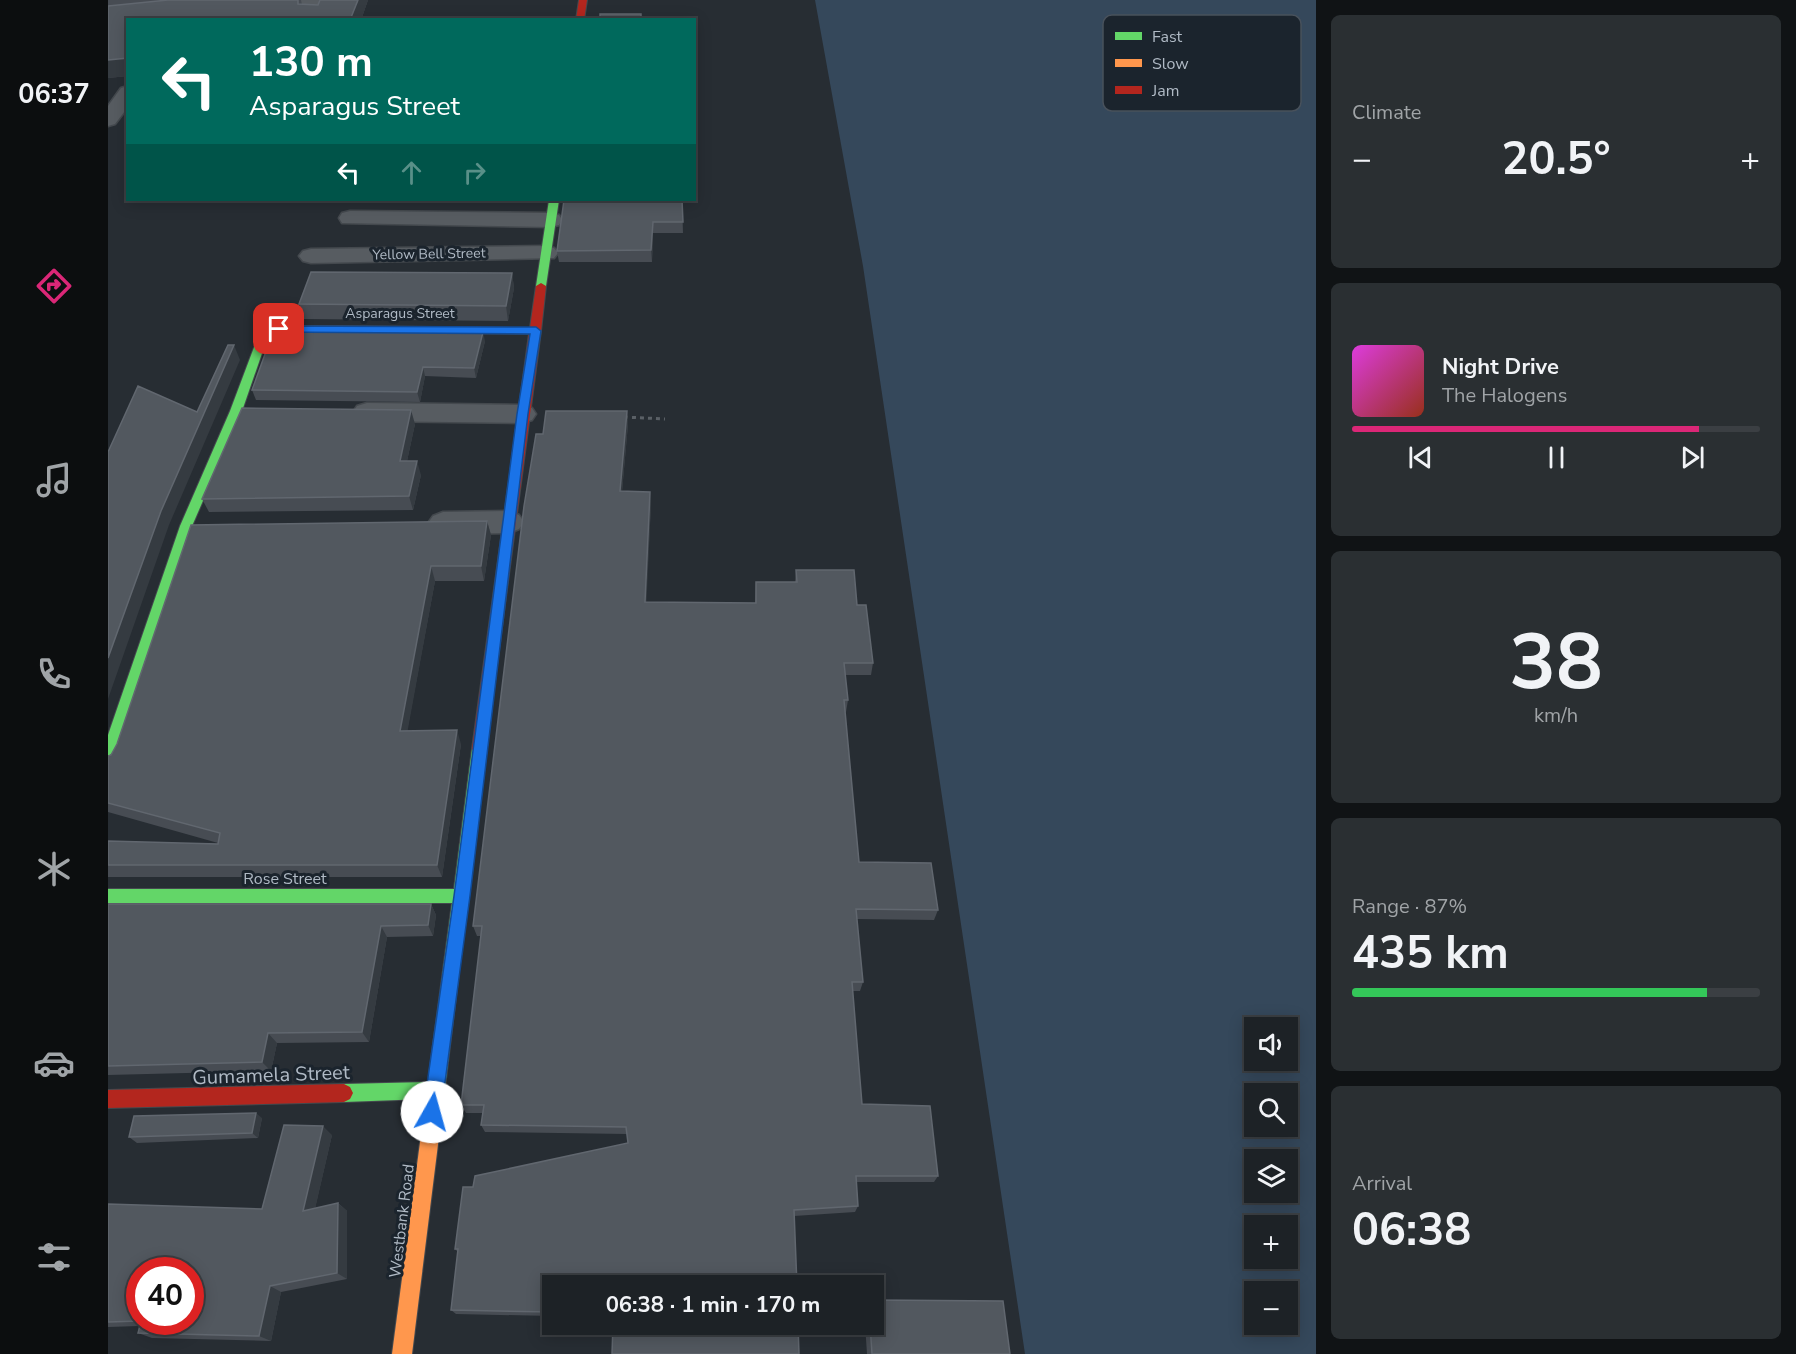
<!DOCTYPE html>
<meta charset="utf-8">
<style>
:root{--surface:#1d2226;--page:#2a2f32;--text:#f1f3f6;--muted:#a0a4a7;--line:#3b3f43;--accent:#db2777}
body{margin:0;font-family:"Nunito Sans",sans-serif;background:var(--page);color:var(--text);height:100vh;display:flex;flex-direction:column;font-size:22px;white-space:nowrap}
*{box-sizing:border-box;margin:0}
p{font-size:20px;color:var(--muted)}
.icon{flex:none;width:33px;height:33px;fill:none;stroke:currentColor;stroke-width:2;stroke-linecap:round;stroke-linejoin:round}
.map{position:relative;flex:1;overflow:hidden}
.panel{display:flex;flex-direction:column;gap:15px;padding:15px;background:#101315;width:480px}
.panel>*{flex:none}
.banner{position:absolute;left:18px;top:18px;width:570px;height:183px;border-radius:0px;box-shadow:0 3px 15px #0003,0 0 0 2px var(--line);background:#00695c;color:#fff;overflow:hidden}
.buttons{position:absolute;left:1136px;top:1017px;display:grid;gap:12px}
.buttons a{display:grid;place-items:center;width:54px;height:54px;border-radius:0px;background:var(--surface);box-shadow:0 3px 15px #0003,0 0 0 2px var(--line);font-size:30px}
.speed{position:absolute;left:18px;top:1257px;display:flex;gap:12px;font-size:30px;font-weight:700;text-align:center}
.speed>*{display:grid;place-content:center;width:78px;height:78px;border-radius:50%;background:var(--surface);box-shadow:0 3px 15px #0003,0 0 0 2px var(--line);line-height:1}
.speed .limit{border:9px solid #d22;background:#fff;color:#111}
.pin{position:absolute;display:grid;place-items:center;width:51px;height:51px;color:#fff;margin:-26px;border-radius:12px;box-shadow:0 3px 9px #0006}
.me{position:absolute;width:66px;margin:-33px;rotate:7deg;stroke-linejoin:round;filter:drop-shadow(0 0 4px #0008)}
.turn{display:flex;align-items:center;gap:21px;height:126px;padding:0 24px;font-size:27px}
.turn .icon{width:78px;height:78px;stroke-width:2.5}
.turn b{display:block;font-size:42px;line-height:51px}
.lanes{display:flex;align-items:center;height:57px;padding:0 24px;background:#0003;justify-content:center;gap:30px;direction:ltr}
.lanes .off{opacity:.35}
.big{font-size:45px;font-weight:700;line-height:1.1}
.panel .card{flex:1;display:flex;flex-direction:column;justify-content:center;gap:9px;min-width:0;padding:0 21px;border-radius:9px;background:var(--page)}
.panel .dial{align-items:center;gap:0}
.dial b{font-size:78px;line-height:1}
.song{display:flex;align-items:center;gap:18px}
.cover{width:72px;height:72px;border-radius:9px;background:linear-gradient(135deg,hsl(300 70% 55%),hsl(10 70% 35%))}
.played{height:6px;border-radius:3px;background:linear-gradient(90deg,var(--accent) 85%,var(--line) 85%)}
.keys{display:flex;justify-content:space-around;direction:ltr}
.heat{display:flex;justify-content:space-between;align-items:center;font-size:33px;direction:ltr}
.charge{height:9px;border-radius:4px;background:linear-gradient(90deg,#34c759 87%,var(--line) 0)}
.trip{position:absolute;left:434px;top:1275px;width:342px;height:60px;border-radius:0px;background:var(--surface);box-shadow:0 3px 15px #0003,0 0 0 2px var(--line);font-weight:700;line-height:60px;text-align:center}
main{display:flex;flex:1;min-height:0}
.tabs{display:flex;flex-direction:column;width:108px;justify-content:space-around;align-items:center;background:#0c0e0f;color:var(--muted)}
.tabs .icon{width:42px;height:42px}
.tabs .active{color:var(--accent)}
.tabs b{font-size:27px;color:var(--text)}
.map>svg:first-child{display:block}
.water{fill:#35485b;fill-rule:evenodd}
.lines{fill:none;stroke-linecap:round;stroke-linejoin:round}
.street-casing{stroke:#44494e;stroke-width:3}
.fast-casing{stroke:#44494e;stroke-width:2}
.slow-casing{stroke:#44494e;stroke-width:2}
.jam-casing{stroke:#44494e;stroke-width:2}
.path{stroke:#5a6066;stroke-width:3;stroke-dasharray:4 4;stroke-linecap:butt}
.street{fill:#575c61;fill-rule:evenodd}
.fast{fill:#63d668;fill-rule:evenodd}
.slow{fill:#ff974d;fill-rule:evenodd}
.jam{fill:#b3261e;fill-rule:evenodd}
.wall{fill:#474c53;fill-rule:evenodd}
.shaded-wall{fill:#353b41}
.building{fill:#52585f;stroke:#61676f;stroke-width:1.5}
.route{fill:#1a73e8;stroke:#114b97;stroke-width:1.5}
.labels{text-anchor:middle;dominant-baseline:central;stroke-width:6;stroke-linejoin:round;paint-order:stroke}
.far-street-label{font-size:14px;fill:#b0bac5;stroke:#1b242d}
.street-label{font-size:16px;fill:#b0bac5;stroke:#1b242d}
.near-street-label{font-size:20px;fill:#b0bac5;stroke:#1b242d}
.key{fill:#1b242d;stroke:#48515b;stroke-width:1.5}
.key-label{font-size:16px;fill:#b0bac5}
</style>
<main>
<nav class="tabs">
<b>06:37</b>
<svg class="icon active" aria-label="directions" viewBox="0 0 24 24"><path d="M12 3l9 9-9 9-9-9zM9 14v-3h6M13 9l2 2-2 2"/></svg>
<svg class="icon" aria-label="music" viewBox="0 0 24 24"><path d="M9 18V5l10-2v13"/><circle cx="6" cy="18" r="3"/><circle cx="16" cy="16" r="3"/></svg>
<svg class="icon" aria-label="phone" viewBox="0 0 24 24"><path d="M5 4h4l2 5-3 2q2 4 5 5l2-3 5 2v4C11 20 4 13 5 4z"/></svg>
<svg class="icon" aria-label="climate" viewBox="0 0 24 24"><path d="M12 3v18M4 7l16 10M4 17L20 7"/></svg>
<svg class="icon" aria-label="car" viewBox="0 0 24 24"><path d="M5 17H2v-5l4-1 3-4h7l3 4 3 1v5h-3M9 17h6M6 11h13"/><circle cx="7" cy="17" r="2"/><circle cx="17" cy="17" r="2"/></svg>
<svg class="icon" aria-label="filters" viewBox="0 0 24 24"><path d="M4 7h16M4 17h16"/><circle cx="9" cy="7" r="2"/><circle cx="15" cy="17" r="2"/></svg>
</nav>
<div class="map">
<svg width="1208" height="1354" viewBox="0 0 1208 1354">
<rect width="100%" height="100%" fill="#272d33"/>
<!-- water -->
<path class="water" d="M707 0H1208V1354H917L755 266ZM1146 1028H1179V1060H1146ZM1146 1094H1179V1126H1146ZM1146 1160H1179V1192H1146ZM1146 1226H1179V1258H1146ZM1146 1292H1179V1324H1146Z"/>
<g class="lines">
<defs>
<path id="street" d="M146 0H214L217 4 214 20H196L198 10 142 9 139 5Z
M20 86V107L7 124 0 126V106L13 88Z
M242 211 443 213 451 215 454 220 451 225 443 227 234 223 231 218 234 213Z
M438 246 446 248 450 253 446 258 203 263 195 261 191 256 195 251 203 249Z
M259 403 414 405 424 408 428 414 424 420 414 423 259 421 249 418 245 412 249 406Z
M401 511 411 515 416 522 411 529 401 533 335 534 325 530 320 523 325 516 335 512Z"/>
<path id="fast" d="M441 200H451L438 286 433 289 428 286Z
M171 326H229L234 329 229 332H172L160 336 134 411 84 526 7 756 5 760 0 762V735L72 526 122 411 151 334Z
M371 743 376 745 378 749 334 1112 331 1118 325 1121 319 1118 316 1112 318 1099 236 1102 230 1099 227 1093 230 1087 236 1084 320 1082 344 903H0V889H346L364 749 366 745Z"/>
<path id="slow" d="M325 1103 331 1106 334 1112 304 1354H284L316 1112 319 1106Z"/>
<path id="jam" d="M471 0H479L476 20H468Z
M433 283 438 286 433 331 378 749 376 753 371 755 366 753 364 749 421 334 229 332 224 329 229 326 422 328 428 286Z
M236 1084 242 1087 245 1093 242 1099 236 1102 0 1108V1090Z"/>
</defs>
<!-- street casing -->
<use href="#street" class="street-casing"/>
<!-- fast casing -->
<use href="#fast" class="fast-casing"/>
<!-- slow casing -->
<use href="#slow" class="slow-casing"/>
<!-- jam casing -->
<use href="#jam" class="jam-casing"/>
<!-- path -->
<path class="path" d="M516 417 557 419"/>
<!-- street -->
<use href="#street" class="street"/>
<!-- fast -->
<use href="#fast" class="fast"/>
<!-- slow -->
<use href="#slow" class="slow"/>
<!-- jam -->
<use href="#jam" class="jam"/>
</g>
<!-- wall -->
<path class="wall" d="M0 0H193L194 5H210L260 0 253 20H20V76L0 78Z
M574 200 575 233H545L544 262H451L449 251Z
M404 273 406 288 400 321 196 319 191 304Z
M377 341 368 378 317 376 312 402 148 400 144 390Z
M519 411 520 424 514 491 543 504 538 602 647 603 648 582H687L688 570 749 605 765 663 763 675H737L740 700 738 712H737L751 862 830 910 826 920 749 919 755 982 752 991H744L754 1104 830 1176 826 1182H748L750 1206 747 1212 686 1216 444 1286V1316L348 1314 343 1310 350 1252 347 1249 365 1187 520 1143 519 1134 377 1132 373 1125 375 1113H358L353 1105 373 936H369L365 926 435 434Z
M307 424 299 461 313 475 305 510 101 512 94 499Z
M379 521 383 535 376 581H327L299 731 353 744 334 877H0V841L110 844V843L0 812V756Z
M0 904H323L328 915 325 936 279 937 261 1042 169 1043 163 1071 0 1075Z
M154 1118 150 1138 29 1143 21 1137Z
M224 1135 207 1208 230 1203 239 1211V1279L173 1292 163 1341 44 1338 30 1333 31 1326 0 1327V1204L154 1209ZM32 1270 82 1322H32Z
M757 1324H765L902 1354H759Z"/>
<!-- shaded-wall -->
<path class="shaded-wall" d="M250 0H260L253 20H242Z
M20 58V76L0 78V60Z
M545 222V233L544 262 543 250Z
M404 273 406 288 400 321 398 306Z
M375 332 377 341 368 378 366 368Z
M126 345 132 360 61 525 0 699V658L53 511Z
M315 367 317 376 312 402 309 392Z
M303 410 307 424 296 475 292 461Z
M519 411 520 424 513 504 512 491Z
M309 461 313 475 305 510 301 496Z
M542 492 543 504 538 614 537 602Z
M379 521 383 535 376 581 373 566Z
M323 566 327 581 297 745 292 731Z
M349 730 353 744 334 877 329 865Z
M323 904 328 915 325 936 320 925Z
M273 926 279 937 261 1042 254 1032Z
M160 1033 169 1043 163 1071 154 1062Z
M148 1113 154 1118 150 1138 144 1133Z
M215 1126 224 1135 205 1218 195 1211Z
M230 1203 239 1211V1279L229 1273Z
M162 1286 173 1292 163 1341 151 1336Z"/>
<!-- building -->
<path class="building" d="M60 0H190V4L210 5 212 0H250L242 20H20V58L0 60V6Z
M492 14H533V20H492Z
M456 200H574L575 222H545L543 250 449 251Z
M203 272 404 273 398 306 191 304Z
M165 332H375L366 368 315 367 309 392 144 390Z
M120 345H126L53 511 0 658V452L30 386 89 412Z
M134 408 303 410 292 461H309L301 496 94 499Z
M438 411H519L512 491 542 492 537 602 648 603V582H689L688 570H746L749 605H758L765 663H736L740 700H736L751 862 823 863 830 910 748 909 755 982H744L754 1104 822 1106 830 1176H748L750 1206 686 1210 689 1286H444V1312L343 1310 350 1249H347L355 1187H365L367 1176 520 1143 518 1127 373 1125 376 1105H353L374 926H365L416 506 428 434H435Z
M379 521 373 566H323L292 731 349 730 329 865H0V841L110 844 112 833 0 803V756L3 755 9 744 83 525Z
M0 904H323L320 925 273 926 254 1032 160 1033 154 1062 0 1066Z
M148 1113 144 1133 21 1137 26 1116Z
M176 1125 215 1126 195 1211 230 1203 229 1273 162 1286 151 1336 30 1333 33 1322H82V1270H32V1321L0 1322V1204L154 1209Z
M765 1300 895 1301 902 1354H764L762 1324H765Z
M505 1324H690L691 1354H504Z"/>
<!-- route -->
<path class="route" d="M171 326 428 327 433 331 420 414 362 896 333 1112 330 1119 324 1121 318 1119 315 1112 346 896 409 414 422 334 168 332 166 329Z"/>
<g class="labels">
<!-- far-street labels -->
<g class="far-street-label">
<text transform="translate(321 254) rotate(-1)">Yellow Bell Street</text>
<text x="292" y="313">Asparagus Street</text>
</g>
<!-- street labels -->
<g class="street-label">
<text x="177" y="879">Rose Street</text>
<text transform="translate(294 1221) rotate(-83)">Westbank Road</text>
</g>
<!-- near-street labels -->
<g class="near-street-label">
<text transform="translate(163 1075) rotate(-2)">Gumamela Street</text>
</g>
</g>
<!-- legend -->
<rect x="995" y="15" width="198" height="96" rx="9" class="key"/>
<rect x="1007" y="32" width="27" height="8" fill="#63d668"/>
<rect x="1007" y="59" width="27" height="8" fill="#ff974d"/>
<rect x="1007" y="86" width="27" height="8" fill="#b3261e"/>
<g class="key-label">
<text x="1044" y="42">Fast</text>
<text x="1044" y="69">Slow</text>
<text x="1044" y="96">Jam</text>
</g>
</svg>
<div class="buttons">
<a><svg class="icon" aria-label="sound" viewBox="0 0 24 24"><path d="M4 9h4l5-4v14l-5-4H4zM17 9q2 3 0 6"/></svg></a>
<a><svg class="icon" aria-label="search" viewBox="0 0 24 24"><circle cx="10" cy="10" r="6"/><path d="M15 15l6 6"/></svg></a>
<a><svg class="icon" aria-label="layers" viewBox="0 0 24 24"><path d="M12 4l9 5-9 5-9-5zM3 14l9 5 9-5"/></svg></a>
<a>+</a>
<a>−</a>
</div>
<div class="speed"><div class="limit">40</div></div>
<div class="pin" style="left:171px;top:329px;background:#d93025"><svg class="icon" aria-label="arrive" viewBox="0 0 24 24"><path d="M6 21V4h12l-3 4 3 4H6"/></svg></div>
<svg class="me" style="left:324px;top:1112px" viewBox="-20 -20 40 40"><circle r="19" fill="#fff"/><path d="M0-13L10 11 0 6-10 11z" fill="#1a73e8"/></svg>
<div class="trip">06:38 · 1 min · 170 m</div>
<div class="banner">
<div class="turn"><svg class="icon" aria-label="left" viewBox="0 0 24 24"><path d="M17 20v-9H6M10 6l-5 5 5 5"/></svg><div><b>130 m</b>Asparagus Street</div></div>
<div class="lanes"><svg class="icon" aria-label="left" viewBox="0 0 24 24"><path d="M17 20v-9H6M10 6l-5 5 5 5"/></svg><svg class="icon off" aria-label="ahead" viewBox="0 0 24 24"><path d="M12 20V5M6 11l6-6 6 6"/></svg><svg class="icon off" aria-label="right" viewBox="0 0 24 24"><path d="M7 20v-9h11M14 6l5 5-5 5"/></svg></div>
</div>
</div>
<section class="panel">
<div class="card"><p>Climate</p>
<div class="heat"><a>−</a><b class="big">20.5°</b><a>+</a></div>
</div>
<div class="card">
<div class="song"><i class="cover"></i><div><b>Night Drive</b><p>The Halogens</p></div></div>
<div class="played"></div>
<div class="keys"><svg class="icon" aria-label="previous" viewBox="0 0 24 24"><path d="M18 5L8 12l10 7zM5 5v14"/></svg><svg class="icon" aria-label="pause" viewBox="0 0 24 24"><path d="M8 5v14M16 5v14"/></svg><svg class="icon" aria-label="next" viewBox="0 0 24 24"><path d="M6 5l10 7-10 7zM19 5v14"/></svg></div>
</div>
<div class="card dial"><b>38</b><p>km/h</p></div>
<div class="card"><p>Range · 87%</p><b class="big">435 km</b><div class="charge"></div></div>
<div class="card"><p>Arrival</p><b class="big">06:38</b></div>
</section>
</main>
